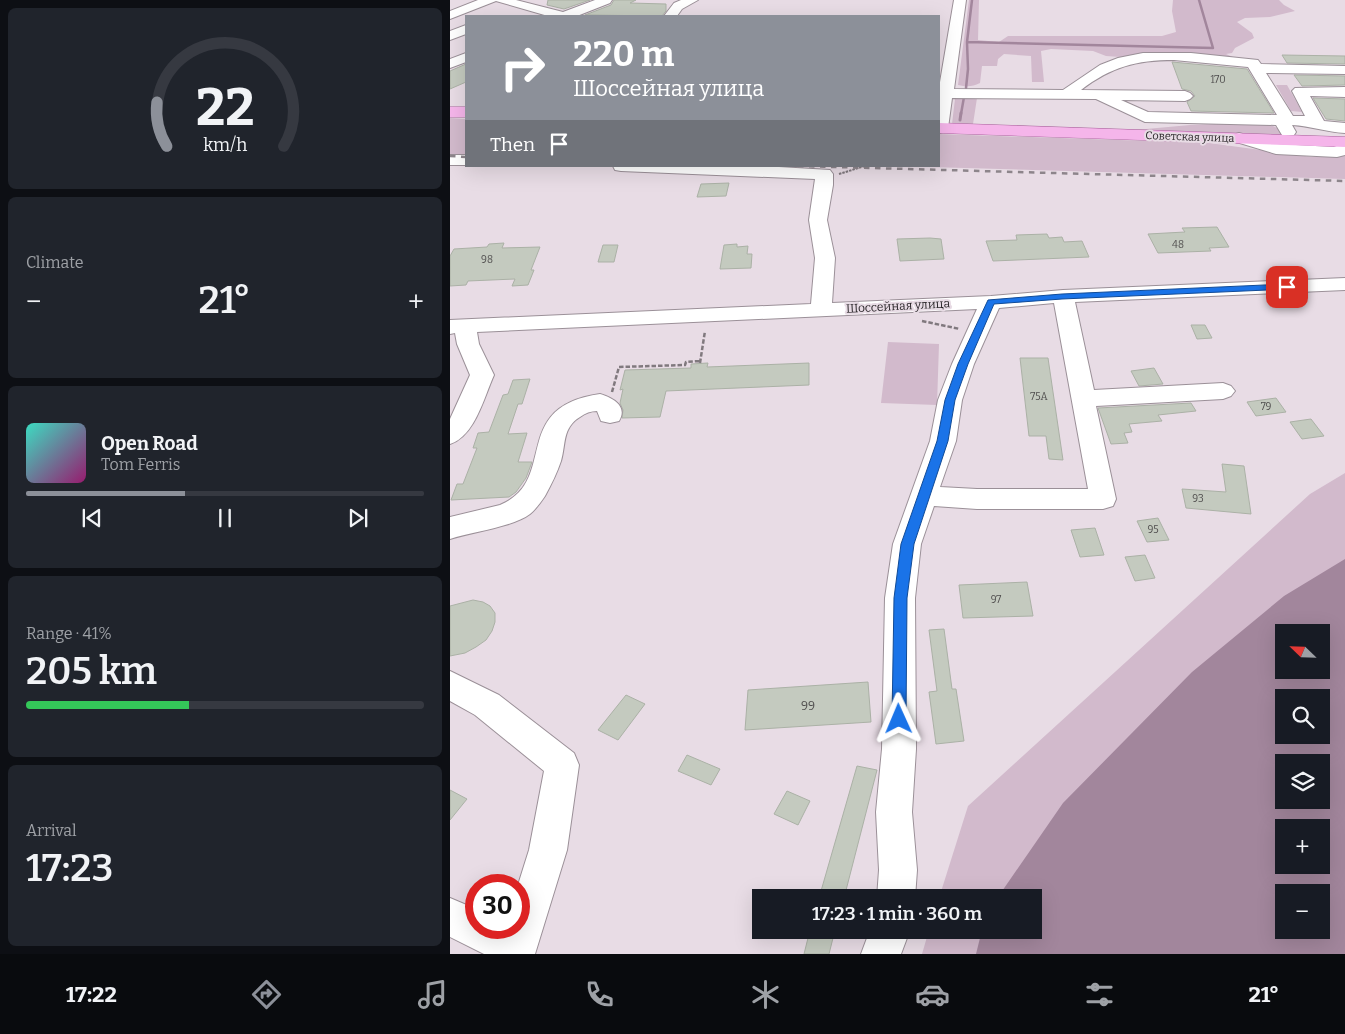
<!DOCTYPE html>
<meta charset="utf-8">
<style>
:root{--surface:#171b24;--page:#20242c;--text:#f1f3f6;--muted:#9ea1a6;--line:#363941;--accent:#8c9099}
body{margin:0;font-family:Bitter,serif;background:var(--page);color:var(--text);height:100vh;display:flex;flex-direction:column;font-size:19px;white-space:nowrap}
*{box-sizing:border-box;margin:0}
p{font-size:16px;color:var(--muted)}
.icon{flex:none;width:28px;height:28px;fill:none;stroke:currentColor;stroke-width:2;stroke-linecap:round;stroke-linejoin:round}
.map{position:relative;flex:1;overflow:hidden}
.details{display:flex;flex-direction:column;gap:8px;padding:8px;background:#0d0f14;width:450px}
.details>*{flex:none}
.top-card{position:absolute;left:15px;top:15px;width:475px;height:152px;border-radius:0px;box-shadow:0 5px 20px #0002;background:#8c9099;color:#fff;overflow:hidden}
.needle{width:32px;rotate:293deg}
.buttons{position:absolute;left:825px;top:624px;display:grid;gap:10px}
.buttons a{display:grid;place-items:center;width:55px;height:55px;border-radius:0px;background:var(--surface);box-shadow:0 5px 20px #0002;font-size:25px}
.speed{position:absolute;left:15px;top:874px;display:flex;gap:10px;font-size:25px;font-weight:700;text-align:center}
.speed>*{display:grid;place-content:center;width:65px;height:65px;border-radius:50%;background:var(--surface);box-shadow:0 5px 20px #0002;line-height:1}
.speed .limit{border:8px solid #d22;background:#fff;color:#111}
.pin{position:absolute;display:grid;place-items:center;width:42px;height:42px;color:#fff;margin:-21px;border-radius:10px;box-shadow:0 2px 8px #0006}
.me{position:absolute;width:55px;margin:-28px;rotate:359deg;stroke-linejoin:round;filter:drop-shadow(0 0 4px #0008)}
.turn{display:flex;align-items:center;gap:18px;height:105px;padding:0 25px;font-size:22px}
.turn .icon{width:65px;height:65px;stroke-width:2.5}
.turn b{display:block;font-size:35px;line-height:42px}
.then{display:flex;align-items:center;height:48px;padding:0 25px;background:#0003;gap:10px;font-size:19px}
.big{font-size:38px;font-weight:600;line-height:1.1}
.details .tile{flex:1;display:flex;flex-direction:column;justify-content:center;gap:8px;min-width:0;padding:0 18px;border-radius:8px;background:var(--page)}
.details .dial{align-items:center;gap:0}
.dial svg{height:130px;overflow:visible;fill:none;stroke:var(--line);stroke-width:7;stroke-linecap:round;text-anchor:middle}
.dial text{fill:var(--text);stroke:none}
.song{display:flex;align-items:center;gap:15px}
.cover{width:60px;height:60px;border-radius:8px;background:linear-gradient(135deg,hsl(170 70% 55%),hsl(320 70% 35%))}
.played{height:5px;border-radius:2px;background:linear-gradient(90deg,var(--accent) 40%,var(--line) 40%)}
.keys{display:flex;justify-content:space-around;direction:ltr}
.heat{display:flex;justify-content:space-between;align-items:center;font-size:28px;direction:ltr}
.charge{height:8px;border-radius:4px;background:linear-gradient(90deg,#34c759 41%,var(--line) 0)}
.trip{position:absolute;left:302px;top:889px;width:290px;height:50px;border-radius:0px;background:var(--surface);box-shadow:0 5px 20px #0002;font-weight:600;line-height:50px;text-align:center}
.tabs{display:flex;height:80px;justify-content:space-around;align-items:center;background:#090b0e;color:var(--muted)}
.tabs .icon{width:35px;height:35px}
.tabs .selected{color:var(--accent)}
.tabs b{font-size:22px;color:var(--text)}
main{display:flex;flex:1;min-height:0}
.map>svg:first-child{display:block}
.green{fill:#d2bacc}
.water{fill:#a2869c;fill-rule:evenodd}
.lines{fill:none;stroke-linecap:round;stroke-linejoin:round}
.stream-far1{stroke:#a2869c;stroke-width:2.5}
.stream{stroke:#a2869c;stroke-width:3}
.building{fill:#c4cabf;stroke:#abb1a6}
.minor-casing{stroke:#9b9098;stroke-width:2}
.major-casing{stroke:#aa639d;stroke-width:1}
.path-far1{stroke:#80797e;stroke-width:2;stroke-dasharray:2.5 1;stroke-linecap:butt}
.path{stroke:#80797e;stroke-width:2.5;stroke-dasharray:4.5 2;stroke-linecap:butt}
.minor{fill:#fff;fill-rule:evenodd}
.major{fill:#f5b5ea;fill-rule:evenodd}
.rail{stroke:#8d858b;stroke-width:2.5;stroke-dasharray:5.5 5.5;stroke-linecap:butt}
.route{fill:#1a73e8;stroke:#114b97}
.labels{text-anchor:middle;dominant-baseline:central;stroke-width:4;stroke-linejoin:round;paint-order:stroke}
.number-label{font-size:10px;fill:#504e4e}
.far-street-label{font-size:11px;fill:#292528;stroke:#e8dce5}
.street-label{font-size:12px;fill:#292528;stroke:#e8dce5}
.near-number-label{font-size:12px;fill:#504e4e}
</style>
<main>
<section class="details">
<div class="tile dial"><svg viewBox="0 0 100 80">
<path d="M14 69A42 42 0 1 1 86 69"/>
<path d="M14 69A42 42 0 0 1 8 42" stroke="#8c9099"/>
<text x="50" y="56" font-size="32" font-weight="700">22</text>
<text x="50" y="72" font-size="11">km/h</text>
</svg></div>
<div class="tile"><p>Climate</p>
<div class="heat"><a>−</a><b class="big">21°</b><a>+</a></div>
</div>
<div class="tile">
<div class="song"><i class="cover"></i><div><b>Open Road</b><p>Tom Ferris</p></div></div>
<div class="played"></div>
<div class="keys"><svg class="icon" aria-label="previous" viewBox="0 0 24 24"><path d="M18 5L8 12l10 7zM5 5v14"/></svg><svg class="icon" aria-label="pause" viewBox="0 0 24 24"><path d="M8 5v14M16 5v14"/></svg><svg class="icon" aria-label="next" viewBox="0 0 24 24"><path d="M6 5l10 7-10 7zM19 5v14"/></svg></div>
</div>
<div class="tile"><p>Range · 41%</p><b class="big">205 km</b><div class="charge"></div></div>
<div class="tile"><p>Arrival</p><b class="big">17:23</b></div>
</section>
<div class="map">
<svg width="895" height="954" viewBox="0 0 895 954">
<rect width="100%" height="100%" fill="#e8dce5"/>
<!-- green -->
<path class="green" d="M519 0H529L528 40 549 42 558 36H712L726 32 722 11 723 0H829L834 5 845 11 820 17 795 18 787 22 802 33 804 38 785 48 782 53 776 54 785 58 698 55 670 57 656 56 643 51 601 49 591 51 594 82H582L581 56 554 54 548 59 547 66H532L530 83C522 87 517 87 508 85Z
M826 85H837L852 112 841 111Z
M515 97 527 98 523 124 685 130 740 125 815 122 831 130 834 136 825 137 502 124 505 99Z
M0 118 16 119V154H0Z
M489 134 759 143 862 157 895 156V179L443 166H489Z
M438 342 489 344 487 405 431 403Z
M895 473V583L811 632 584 897 489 898 518 806 860 494Z
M479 930H567L555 954H472Z"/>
<!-- water -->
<path class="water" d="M895 559V954H526L532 930H584V898L548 897 613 803 742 672 834 596ZM834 632H871V670H834ZM834 698H871V735H834ZM834 762H871V800H834ZM834 828H871V865H834ZM871 892V930H834V892Z"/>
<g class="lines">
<!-- stream-far1 -->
<path class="stream-far1" d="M517 42 763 48 749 0
M516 88 518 69 517 42 522 0
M511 114 514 97"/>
<!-- stream -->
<path class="stream" d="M510 120 511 113"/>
</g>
<!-- building -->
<path class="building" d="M98 0H140L114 9 97 5Z
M164 0H186L180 3 216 4V11L212 16 135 15 161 5Z
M832 55 895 56V64L837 63Z
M722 62 797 69 824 113 741 111 737 102 745 96 741 91 732 89Z
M16 64V82L0 89V71Z
M844 75 895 76V85L852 86Z
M863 98 895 99V121L876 119Z
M279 183 276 196 247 197 251 184Z
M767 227 779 247 759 248 761 251 708 253 698 234 735 232 732 228Z
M597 234 599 238 612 237 614 242 632 241 639 257 543 261 536 241 567 240 566 235Z
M480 238 491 239 494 259 450 261 447 239Z
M54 243 52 248 90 247 81 270H84L78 285 62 286 65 279 18 281 16 285 0 286V256L4 249 37 247 39 244Z
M287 244V247L298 246 297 254H302L301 268 270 269 274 245Z
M153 245H168L164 262H148Z
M741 325H755L762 338 747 339Z
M570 358H598L613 460 599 459 596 436H579Z
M258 363 257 367 359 363V385L216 391 210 417 172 418 173 410 170 403 173 389 170 390 175 370 241 368V364Z
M704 368 713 384 689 386 681 371Z
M80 379 72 404H68L58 434 77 433 68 462H82L76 478 66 492 59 497 1 500 7 484H13L27 448H23L28 433 39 432 53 395 58 394 63 380Z
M826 398 836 412 806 416 797 402Z
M741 403 746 411 708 415 712 421 679 424 682 432 674 433 678 443 661 444 648 408Z
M861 419 874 436 852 439 840 422Z
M772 464 794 466 801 514 736 508 732 489 776 492Z
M708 518 719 540 697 542 687 521Z
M645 528 654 555 630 557 621 530Z
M695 555 705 578 685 581 675 557Z
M577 582 583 616 513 618 509 585Z
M23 600 33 602 40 606 45 613V622L42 631 36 640 26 647 15 653 0 656V606Z
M494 629 502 689H506L514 741 486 744 479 692 487 691 479 630Z
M418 682 421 722 295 730 298 690Z
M176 695 195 704 168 740 148 730Z
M237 755 270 769 261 785 228 771Z
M407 766 427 770 394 898H369Z
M0 790 17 799 0 820Z
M337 791 360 801 348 825 324 814Z
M360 930H385L379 954H354Z"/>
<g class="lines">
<defs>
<path id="minor" d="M28 0H66L113 12 145 0H162L160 3 127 16H98L46 1 0 19V11Z
M231 0H248L232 9 227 16H214L224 3Z
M504 0H516L504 89 613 90 650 65 668 58 693 53H741L808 60 811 64 895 66V74L816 73 843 116H855L842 91 845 88 895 87V97L860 96 874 121 895 123V133C877 132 860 126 842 125L846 132 844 135H832L826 125 695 122 646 99 502 98 498 128 496 131 489 133V88ZM724 60 798 67 827 115 698 112 671 100 735 101 740 99 743 96 740 93 735 91 631 90C661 67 686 60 724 60Z
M16 25V34L0 40V31Z
M16 53V62L0 68V59Z
M789 133 827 144 884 147 895 143V155L887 157 826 154 783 141 781 138 783 135Z
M0 155H16V165H0Z
M163 166H310L380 170 383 174V185L377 220 385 258 382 303 541 296 613 290 895 278V290L625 302 644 390 773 383 781 386 785 391 781 396 773 399 646 406 666 499 663 506 653 509H527L484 506 471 544 465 598 466 749 462 812 467 870 465 898H427L429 870 426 812 432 749 435 598 443 544 480 441 488 400 502 364 527 309 27 332 29 344 44 375C34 397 25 436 0 444V419L20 375 7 344 5 333 0 334V320L361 304 365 258 359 220 365 179 171 171 165 170ZM604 303 638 489H527L490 487 506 441 512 400 524 364 549 308Z
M150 394C163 398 178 406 169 421L160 423 151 421 147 411C141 411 135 413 130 417 112 428 116 444 111 461 107 473 101 485 95 496 91 502 86 509 80 514 63 527 22 532 0 539V517L50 505C110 480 58 407 150 394Z
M0 671 49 695 124 753 129 765 117 850 85 954H34L0 937V898L26 909V928H69L68 885 79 850 94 771 25 715 0 701Z
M420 930H460L451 954H411Z"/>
<path id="major" d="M0 107H16V117H0Z
M489 123 895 137V147L489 133Z"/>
</defs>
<!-- minor casing -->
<use href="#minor" class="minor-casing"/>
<!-- major casing -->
<use href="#major" class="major-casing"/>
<!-- path-far1 -->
<path class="path-far1" d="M389 174 415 166"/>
<!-- path -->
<path class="path" d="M472 321 510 329
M250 363 255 331
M162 392 169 367 235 365 236 362 250 361"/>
<!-- minor -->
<use href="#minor" class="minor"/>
<!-- major -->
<use href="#major" class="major"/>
<!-- rail -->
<path class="rail" d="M0 156 16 157
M348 166 895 181"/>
</g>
<!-- route -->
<path class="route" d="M837 284 842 287 840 289 612 299 544 304 518 364 505 400 498 441 464 544 457 598 456 719 454 723 449 725 444 723 442 719 444 598 451 544 487 441 495 400 508 364 538 300 612 294Z"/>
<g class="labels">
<!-- number labels -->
<g class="number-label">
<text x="768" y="80">170</text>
<text x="728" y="245">48</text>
<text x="37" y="260">98</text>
<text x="589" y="397">75А</text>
<text x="816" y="407">79</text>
<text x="748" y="499">93</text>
<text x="703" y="530">95</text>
<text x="546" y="600">97</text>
</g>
<!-- far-street labels -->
<g class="far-street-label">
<text transform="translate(740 137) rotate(2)">Советская улица</text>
</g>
<!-- street labels -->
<g class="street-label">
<text transform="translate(448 306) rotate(-3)">Шоссейная улица</text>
</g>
<!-- near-number labels -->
<g class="near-number-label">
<text x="358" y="706">99</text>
</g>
</g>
</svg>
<div class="buttons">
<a><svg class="needle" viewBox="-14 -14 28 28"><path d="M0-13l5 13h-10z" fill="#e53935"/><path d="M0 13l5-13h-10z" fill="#9ea1a6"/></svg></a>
<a><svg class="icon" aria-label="search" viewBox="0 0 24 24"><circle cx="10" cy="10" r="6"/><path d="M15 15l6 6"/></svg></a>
<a><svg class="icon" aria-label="layers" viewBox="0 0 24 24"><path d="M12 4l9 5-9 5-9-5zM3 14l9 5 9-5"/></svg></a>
<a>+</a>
<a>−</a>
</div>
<div class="speed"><div class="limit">30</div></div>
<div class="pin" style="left:837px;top:287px;background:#d93025"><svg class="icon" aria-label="arrive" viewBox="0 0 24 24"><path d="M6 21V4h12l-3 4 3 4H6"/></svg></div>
<svg class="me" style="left:449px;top:719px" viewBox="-20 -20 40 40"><path d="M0-17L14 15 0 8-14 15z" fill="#1a73e8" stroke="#fff" stroke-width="4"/></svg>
<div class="trip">17:23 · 1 min · 360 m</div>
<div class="top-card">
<div class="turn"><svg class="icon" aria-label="right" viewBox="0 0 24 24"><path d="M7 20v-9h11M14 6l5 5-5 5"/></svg><div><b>220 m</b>Шоссейная улица</div></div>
<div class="then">Then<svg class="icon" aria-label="arrive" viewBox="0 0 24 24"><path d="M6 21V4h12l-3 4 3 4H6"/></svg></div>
</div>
</div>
</main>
<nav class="tabs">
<b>17:22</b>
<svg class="icon selected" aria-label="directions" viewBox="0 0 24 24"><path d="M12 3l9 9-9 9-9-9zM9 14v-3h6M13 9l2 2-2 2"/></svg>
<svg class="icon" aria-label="music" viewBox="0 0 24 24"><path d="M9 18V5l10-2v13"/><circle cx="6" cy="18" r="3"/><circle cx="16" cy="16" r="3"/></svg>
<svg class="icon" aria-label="phone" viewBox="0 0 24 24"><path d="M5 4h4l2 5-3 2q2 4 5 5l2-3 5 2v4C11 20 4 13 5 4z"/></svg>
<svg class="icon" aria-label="climate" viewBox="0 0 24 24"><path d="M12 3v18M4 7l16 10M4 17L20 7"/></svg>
<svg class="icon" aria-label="car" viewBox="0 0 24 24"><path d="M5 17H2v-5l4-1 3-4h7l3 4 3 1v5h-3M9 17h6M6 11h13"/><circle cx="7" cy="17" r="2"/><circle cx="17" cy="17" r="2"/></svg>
<svg class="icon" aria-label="filters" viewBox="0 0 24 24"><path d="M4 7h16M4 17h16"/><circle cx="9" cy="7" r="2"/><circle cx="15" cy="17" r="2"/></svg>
<b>21°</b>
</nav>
